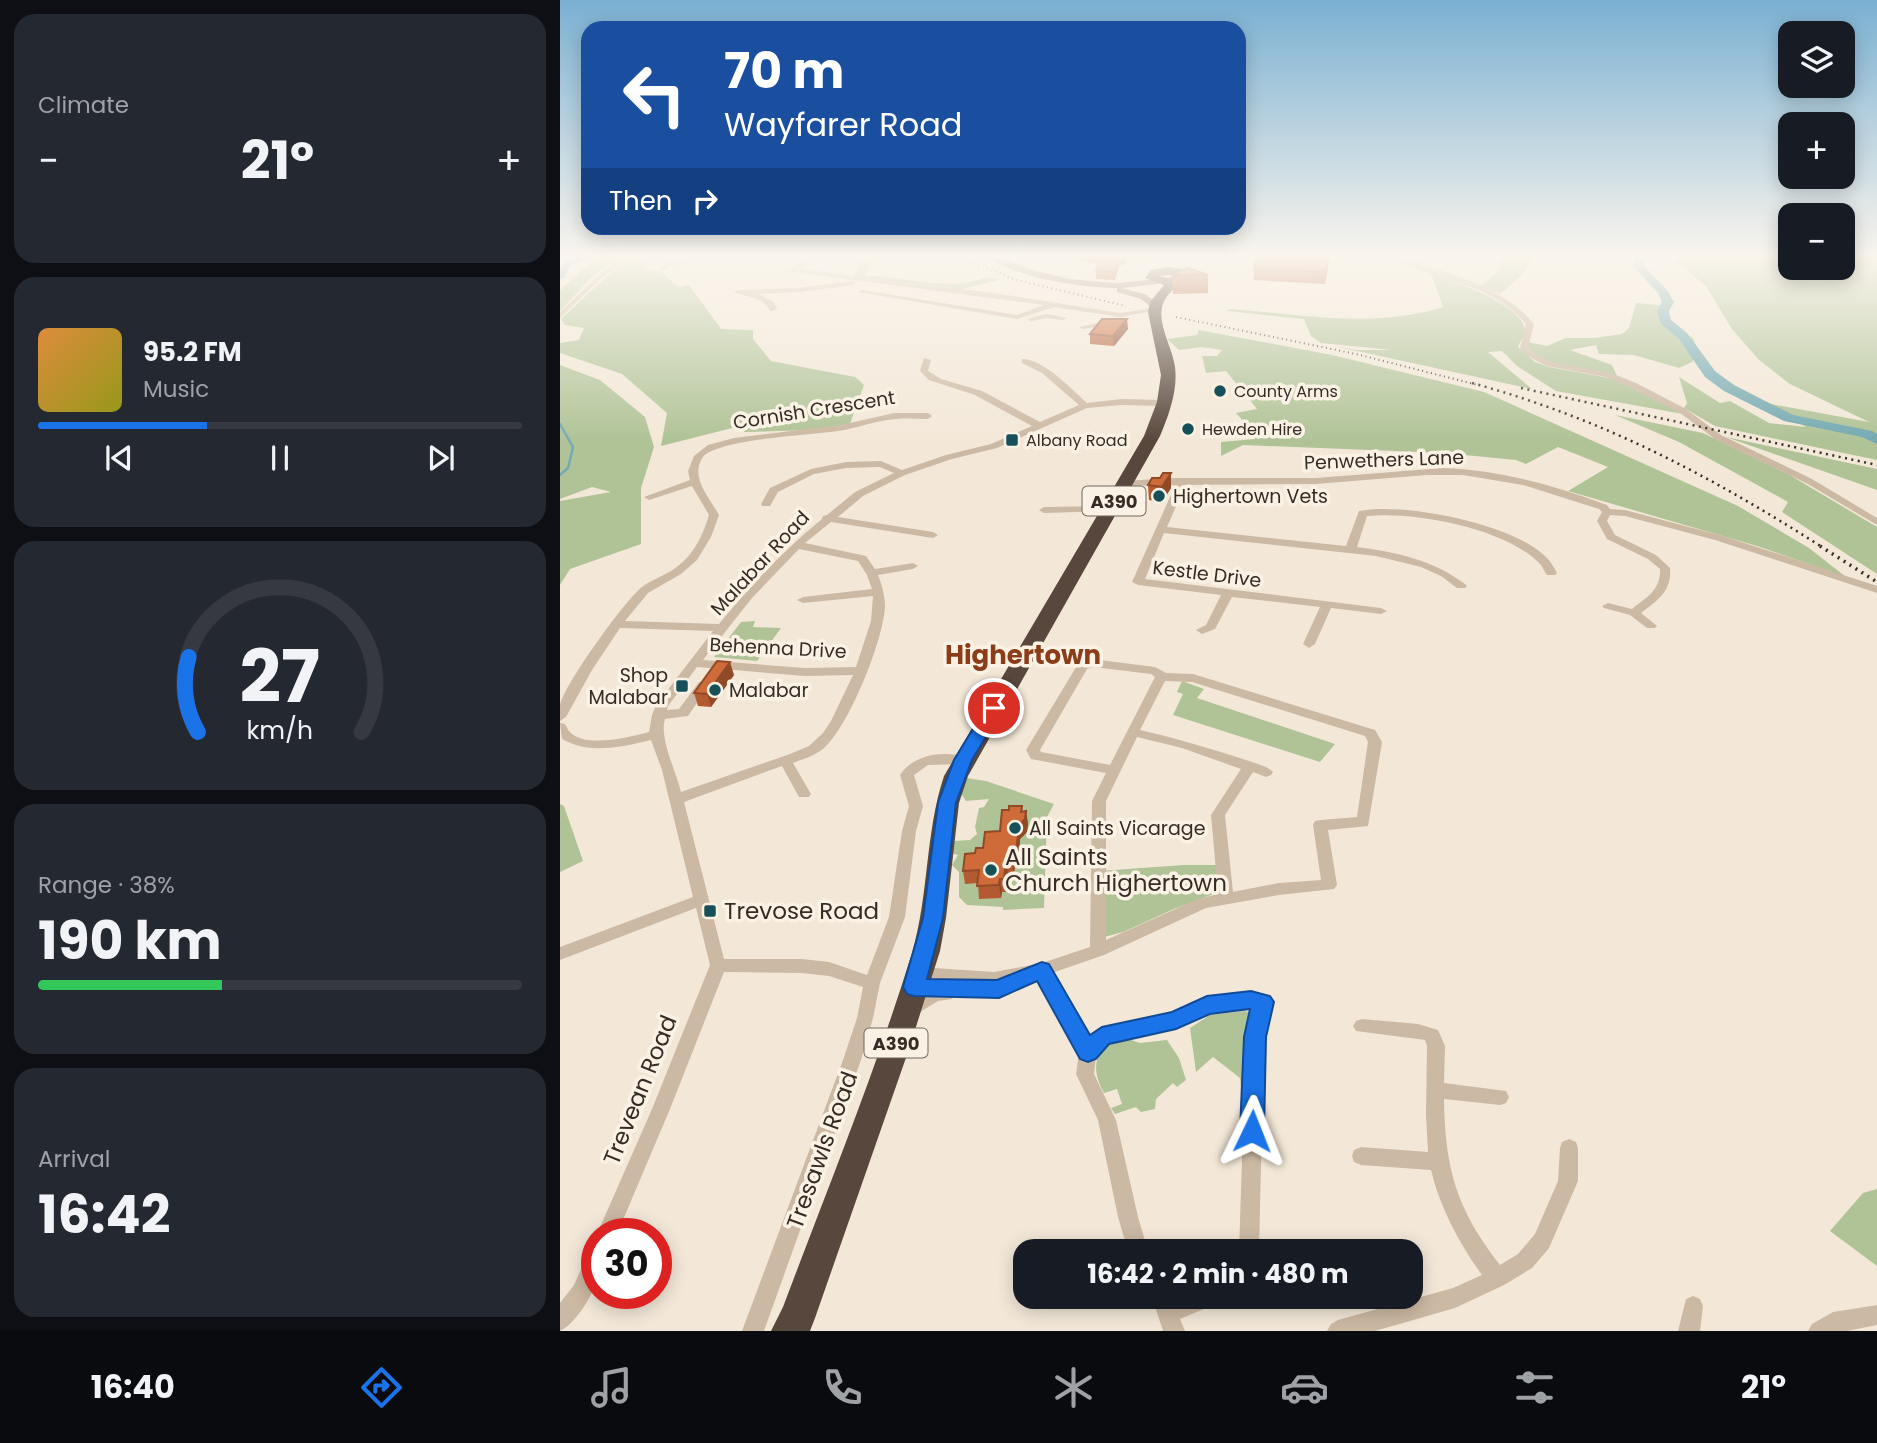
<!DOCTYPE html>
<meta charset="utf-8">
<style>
:root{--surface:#171b24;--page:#242831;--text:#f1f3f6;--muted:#9ea1a6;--line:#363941;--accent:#1a73e8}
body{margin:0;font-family:Poppins,sans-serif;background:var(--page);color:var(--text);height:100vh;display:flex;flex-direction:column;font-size:26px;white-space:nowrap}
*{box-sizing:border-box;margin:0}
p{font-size:23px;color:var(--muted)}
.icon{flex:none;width:38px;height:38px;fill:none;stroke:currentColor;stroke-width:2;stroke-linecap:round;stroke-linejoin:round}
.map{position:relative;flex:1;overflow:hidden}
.drawer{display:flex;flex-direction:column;gap:14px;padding:14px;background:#0d0f14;width:560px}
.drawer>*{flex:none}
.hud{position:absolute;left:21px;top:21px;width:665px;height:214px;border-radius:21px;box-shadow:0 4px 18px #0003;background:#1a4fa0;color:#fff;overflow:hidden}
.tools{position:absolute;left:1218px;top:21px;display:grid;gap:14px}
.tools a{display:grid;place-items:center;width:77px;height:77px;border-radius:14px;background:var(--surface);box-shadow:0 4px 18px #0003;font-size:35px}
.speed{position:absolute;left:21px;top:1218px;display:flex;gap:14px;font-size:35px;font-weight:700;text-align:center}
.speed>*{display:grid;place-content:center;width:91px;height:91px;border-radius:50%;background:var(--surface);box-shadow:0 4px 18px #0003;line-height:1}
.speed .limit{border:10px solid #d22;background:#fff;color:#111}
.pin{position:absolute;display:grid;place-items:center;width:60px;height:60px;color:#fff;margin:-30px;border:4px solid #fff;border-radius:50%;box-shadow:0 2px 7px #0007}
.me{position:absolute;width:77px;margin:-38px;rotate:2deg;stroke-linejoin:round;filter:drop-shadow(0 0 5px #0008)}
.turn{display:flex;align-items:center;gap:24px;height:147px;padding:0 28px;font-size:32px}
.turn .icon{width:91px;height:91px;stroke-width:2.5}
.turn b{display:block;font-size:49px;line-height:60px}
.then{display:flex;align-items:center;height:66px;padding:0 28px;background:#0003;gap:14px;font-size:26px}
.big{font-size:52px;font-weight:700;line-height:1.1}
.drawer .card{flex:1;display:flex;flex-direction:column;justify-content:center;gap:10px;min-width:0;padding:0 24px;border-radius:21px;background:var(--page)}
.drawer .dial{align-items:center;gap:0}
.dial svg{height:182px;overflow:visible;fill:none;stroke:var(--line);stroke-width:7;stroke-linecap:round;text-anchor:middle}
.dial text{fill:var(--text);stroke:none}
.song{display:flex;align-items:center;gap:21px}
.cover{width:84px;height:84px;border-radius:10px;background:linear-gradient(135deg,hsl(30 70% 55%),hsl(60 70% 35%))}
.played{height:7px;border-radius:4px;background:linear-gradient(90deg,var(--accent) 35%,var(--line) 35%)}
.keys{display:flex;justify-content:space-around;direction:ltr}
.heat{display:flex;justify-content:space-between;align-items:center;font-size:38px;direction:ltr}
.charge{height:10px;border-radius:5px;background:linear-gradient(90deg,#34c759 38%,var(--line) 0)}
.trip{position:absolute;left:453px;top:1239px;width:410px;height:70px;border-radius:21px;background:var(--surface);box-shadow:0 4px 18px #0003;font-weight:700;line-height:70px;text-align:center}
.tab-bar{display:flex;height:112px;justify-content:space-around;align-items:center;background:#090b0e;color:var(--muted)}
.tab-bar .icon{width:49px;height:49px}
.tab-bar .current{color:var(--accent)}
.tab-bar b{font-size:32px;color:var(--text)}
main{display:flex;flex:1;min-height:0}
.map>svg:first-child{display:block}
.green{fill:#b0c397}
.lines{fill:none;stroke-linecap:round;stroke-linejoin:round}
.stream{stroke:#75aab2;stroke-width:2.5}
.river{fill:#75aab2;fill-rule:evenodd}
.street{fill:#ccb9a3;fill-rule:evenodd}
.secondary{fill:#9f8774;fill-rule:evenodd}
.highway{fill:#58473c;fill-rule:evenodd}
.rail-far2{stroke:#362c25;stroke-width:2;stroke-dasharray:1 3.5;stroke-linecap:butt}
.rail-far1{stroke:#362c25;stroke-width:2.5;stroke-dasharray:2 4.5;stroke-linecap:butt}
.rail{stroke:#362c25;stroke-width:3.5;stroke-dasharray:2 5;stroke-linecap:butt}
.wall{fill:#b25b31}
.shaded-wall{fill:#914a28}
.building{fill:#cf6a39;stroke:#914a28;stroke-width:2}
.route{fill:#1a73e8;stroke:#114b97;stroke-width:2}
.poi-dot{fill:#18505a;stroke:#faf2e4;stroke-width:2.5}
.labels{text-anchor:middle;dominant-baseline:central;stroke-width:7;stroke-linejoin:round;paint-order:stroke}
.far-poi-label{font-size:16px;fill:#362c25;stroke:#faf2e4;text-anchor:start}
.shield{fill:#faf2e4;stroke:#71675e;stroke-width:2}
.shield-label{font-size:18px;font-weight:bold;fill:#362c25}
.street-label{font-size:19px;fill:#362c25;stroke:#faf2e4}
.poi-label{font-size:19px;fill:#362c25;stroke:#faf2e4;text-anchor:start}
.near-poi-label{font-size:23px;fill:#362c25;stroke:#faf2e4;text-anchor:start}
.near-street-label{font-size:23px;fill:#362c25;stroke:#faf2e4}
.district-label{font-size:26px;font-weight:bold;fill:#8b3d19;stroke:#faf2e4}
</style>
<main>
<section class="drawer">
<div class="card"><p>Climate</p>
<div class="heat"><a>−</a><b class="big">21°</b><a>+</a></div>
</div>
<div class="card">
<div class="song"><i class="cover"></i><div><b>95.2 FM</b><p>Music</p></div></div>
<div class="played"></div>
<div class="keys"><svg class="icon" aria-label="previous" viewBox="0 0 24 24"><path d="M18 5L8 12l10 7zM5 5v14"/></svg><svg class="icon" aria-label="pause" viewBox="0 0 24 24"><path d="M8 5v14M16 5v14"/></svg><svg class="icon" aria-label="next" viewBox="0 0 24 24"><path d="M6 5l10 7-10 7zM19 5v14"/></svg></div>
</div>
<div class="card dial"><svg viewBox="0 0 100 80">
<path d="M14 69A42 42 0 1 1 86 69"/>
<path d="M14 69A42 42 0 0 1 10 36" stroke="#1a73e8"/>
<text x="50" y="56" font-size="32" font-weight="700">27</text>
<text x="50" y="72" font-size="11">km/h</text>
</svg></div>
<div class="card"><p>Range · 38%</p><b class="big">190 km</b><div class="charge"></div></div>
<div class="card"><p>Arrival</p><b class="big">16:42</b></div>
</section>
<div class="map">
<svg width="1317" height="1331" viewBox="0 0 1317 1331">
<rect width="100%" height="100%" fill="#f3e8d8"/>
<!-- green -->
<path class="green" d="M46 254H63L33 276 0 311V290L23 269Z
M316 254 304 276C336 276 372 286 403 283 415 282 428 274 439 280L402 289 293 277 301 263Z
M942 254 973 256 961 276 940 294 921 286 940 270Z
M1118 254H1230V268H1283V254H1317V460L1155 426 1124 408 1127 403 1119 377 1160 403 1170 401 1209 423 1246 427 1200 402 1309 422 1230 384 1198 359 1172 329 1146 286 1117 262Z
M68 261 87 264 83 270 102 272 118 287 129 285 161 329 193 330V339L211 361 295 377 304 385 288 429 184 432V425L101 446 107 413 62 374 0 353V343L19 340 24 328 5 325 1 319 46 277Z
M871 273C890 280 969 306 965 333 964 337 959 343 958 347L975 362 989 367 1055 379 1123 414 996 391 957 366 942 351 928 352 972 389 774 346 797 350H832L761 343 751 336 744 319 667 311 669 309C740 314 814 329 883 307Z
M1076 303 1110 306 1108 318 1116 329 1133 338 1138 351 1132 362 1119 368 1074 355 1039 354 1036 345 1010 350 1052 365 1057 376C1035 372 978 367 967 346L968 342 987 346 1006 338H1035L1062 334 1069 328Z
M639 330 772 355 924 392 1178 506 1249 548 1286 577 1197 546 1008 491 1048 467 998 447 966 464 956 460 884 453 683 445 661 456V442L695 439 693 432 676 413 697 409 666 371 646 373 642 356H657L662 350 641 347 619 350 607 339 637 335Z
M0 365 40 380 85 417 94 447 81 488V544L10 569 0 585V501L51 492 32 487 0 499Z
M1055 415 1143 433 1228 474 1317 527V574L1222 512 1228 502 1119 442Z
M1166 437 1317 469V490Z
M195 621 193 627 221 628 197 661 154 657 181 622Z
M622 681 644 689 637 698 775 744 760 762 613 715 623 694 617 692Z
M406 778 426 781 494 804 487 817 484 908 443 910V907L407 905 399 897V872L392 865 398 855 391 853 394 841 410 840 417 834 415 827 419 808 424 807 429 799 406 801 400 792Z
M0 804 4 806 23 861 0 872Z
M623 865H659L656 893 614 909 563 932 544 937 540 871Z
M685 1011 695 1014 687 1096H682L680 1078 653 1057 636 1072 630 1028 650 1015Z
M568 1039 580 1043 607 1040 619 1058 626 1080 617 1087 613 1083 596 1099 595 1109 581 1112 576 1107 555 1114 551 1108 562 1104 557 1089 544 1093C534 1074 532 1060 547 1043Z
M1317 1189V1266L1270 1231 1303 1193Z"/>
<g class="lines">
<!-- stream -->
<path class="stream" d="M0 424 13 447 8 468 0 475"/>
<!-- river -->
<path class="river" d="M13 254H26L28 258 11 266 4 278 0 279C0 266 1 263 13 258Z
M1072 254 1085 256 1084 266 1107 290 1114 302 1109 311 1111 320 1127 333 1155 371 1174 385 1233 415 1312 431 1317 434V444L1302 437 1224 421 1164 391 1145 377 1119 339 1101 324 1097 311 1102 302 1098 293 1073 266 1075 258Z"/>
<!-- street -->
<path class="street" d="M66 254H74L42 278 0 318V312L38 276Z
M150 254H165L111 266 102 271 99 269 107 263Z
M254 254H262L239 269 440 294 560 313 595 308 599 310 560 317 494 307 457 319 298 292 302 290 457 315 484 305 232 272 229 270Z
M822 254H832C879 271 942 284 974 324L968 348 971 351 992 362 1051 373 1076 383 1126 409 1161 435 1252 479 1317 518V525L1246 483 1155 439 1120 413 1070 387 1046 377 987 366 965 355 960 348 966 324C930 280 868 280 822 254Z
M292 281H295V285L239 292 198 294 214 302 217 309 213 311H210C203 296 186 297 174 292L178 290 239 288Z
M487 314 507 318 503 320 487 318 471 321 467 319Z
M553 320H556V324L523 329 519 327Z
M364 358 371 360 368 371 381 379 422 391 480 422 519 405 482 373 462 363V359C484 359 511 389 527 403L561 399 603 400 607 403 603 406 561 405 527 408 437 448 392 459 345 475 303 496 278 517 373 532 378 535 373 538 271 522 245 543 306 556 315 569 353 563 358 566 353 569 318 575C322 585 325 596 325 607 323 641 289 727 263 749 254 756 243 759 233 763L251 794 249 797H239L222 766 124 802 164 959H242L269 962 307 975 329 917 342 831 349 806 340 775C355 753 384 751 408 757L410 760 408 763 403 764 368 765 354 775 363 806 356 831 345 917 320 983 313 1018 301 1060 204 1331H182L283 1060 297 1018 303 987 269 976 242 973 164 972 110 1109 57 1234H37L92 1109 150 965 136 908 0 960V947L133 897 102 770 91 740C61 747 30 755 2 739L0 723 5 724C7 727 8 731 11 733 27 748 70 737 89 732L92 715 96 705 153 631 60 628 32 670 6 717 0 721C0 716 0 710 0 705 4 685 65 600 82 587 91 580 101 577 111 571 132 558 142 538 149 515L132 486 89 500 84 497 130 480 128 471 134 456 148 445 174 438 281 425 334 413H368L372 416 368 419C357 419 346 418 336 419 317 420 298 428 278 431 252 435 158 439 143 457 129 476 150 499 159 515L151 537 137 560 121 574 88 593 65 621 159 624C190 586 224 550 262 519L263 516 267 515 295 492 334 473 320 467 286 468 254 474 218 492 210 506H202L201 504 210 488 251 469 286 462 321 461 342 470 386 455 431 444 472 426 415 395 369 380 360 371ZM239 549 298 561 307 575 312 589 243 597 237 600 243 603 313 596 311 621 296 667 245 668 143 660 192 598ZM137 667 245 676 293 675 271 721 263 733 249 746 230 754 121 792C116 771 99 738 105 719L128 716 149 685 147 682H139L119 709 107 710 108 706Z
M883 468C940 470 993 485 1047 505L1050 509 1065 510 1163 536 1317 586V593L1155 540 1065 516 1050 515 1047 521 1055 535 1096 555 1110 568C1112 591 1098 600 1081 613L1097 626 1095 628H1087L1070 615 1044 608 1042 606 1048 603 1072 609C1087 597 1101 590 1100 569L1088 559 1047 539 1037 521 1042 512 1039 509 963 485 903 475H867L756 484 623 485 624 488 607 527 786 546 799 511C844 502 957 524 988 559 992 563 994 568 997 573L995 575H987C984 571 982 565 978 562 944 528 853 511 807 516L797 547C836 552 873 560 905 584L907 586 905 588H897L881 576 861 567 816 556 604 533 585 579 821 608 827 611 821 614 771 608 755 644 749 648 743 644 760 607 672 597 655 629 642 634 636 630 646 625 661 595 578 585 572 582 614 488 613 485 565 486 562 485V481L616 478H756Z
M549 506 554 509 553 511 484 513 479 510 484 507Z
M532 659 595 667 606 673 633 674 815 730 822 742 808 826 768 830 777 885 774 889 719 895 646 908 544 955 492 973 530 1039 536 1032 542 1030 613 1014 647 998 691 993 709 997 711 1002 704 1037 699 1251H679L686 1037 693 1007 649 1012 616 1027 547 1043 536 1055 534 1074 556 1120 578 1217 588 1251H568L558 1217 538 1120 516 1074 519 1053 478 977 470 979 468 984 439 996 394 995 392 999 378 1001 350 1018 344 1016 342 1011 344 1006 362 994 348 992 346 987 348 982 358 980 353 979 351 974 353 969 359 967 434 972 482 963 530 947 532 801 546 773 471 759 466 750 518 664ZM533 667 591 674 595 677 550 765 481 752 480 750 527 669ZM605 681 632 682 805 736 808 742 797 817 760 820 755 821 753 825 761 880 719 883 673 892 665 815 693 772 706 777 711 775 713 772C706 765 693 763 683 759 649 748 615 738 580 730ZM577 737 622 748 681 769 651 815 658 894 638 899 546 940V801Z
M802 1019 858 1024 878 1030 885 1046 884 1083 946 1091 949 1097 946 1103 940 1105 884 1099C885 1168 896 1209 940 1265L958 1254 975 1234 998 1181 1000 1148 1002 1142 1009 1139 1016 1142 1018 1148V1181L989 1248 972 1268 944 1285 895 1308 815 1331H767L771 1324 778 1320 893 1288 922 1275C899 1243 880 1208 871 1170L801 1165 794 1162 792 1156 794 1150 801 1147 868 1152 866 1115 867 1046 865 1040 796 1031 793 1026 796 1021Z
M37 1246C37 1257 39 1270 36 1281 33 1296 14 1325 0 1331V1303L14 1285 30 1249Z
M1133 1296 1140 1299 1143 1306 1140 1331H1118L1126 1299Z
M592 1297H612L614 1301 624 1297H659L656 1304 620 1319 625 1331H603Z
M1317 1305V1325L1287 1331H1248L1252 1324 1273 1312Z"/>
<!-- secondary -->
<path class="secondary" d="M422 254H434L469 269 510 279 555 283 601 279V283L598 284 562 288 587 295 600 306 592 308 581 299 557 292V288C516 287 456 278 422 254Z"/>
<!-- highway -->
<path class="highway" d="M608 267 624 269 630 277C623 283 615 286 609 294 590 315 612 343 615 367 618 390 609 415 600 436L408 776 399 803 386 918 380 951 348 1052 255 1318 250 1331H211L223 1307C267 1190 315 1073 352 953 369 895 365 833 384 776L584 436 597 402 601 375 588 312 590 302 604 285 585 278 591 270ZM608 275H617L608 278 599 276Z"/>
<!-- rail-far2 -->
<path class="rail-far2" d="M394 254 456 280 566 306
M616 317 796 354 918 385"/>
<!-- rail-far1 -->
<path class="rail-far1" d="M912 383C1043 419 1149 475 1262 547
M961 388 1317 465"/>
<!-- rail -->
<path class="rail" d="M1260 546 1317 582"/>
</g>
<!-- wall -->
<path class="wall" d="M520 254H607L606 256 592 255 588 260 570 258 564 265H559L555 280 536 279V270L538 263 521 262Z
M769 261 765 284 694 280V268Z
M612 275H648V293L613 294Z
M568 329 554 346 530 344V334Z
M611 473V488L602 502 589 500 588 485Z
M174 675 151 707 138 706 134 693Z
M462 806V812L466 811 468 824 467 832 460 839 458 865H455L454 874H448L446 892H442L441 898 419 899 418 883 405 884 403 871 415 853 423 848 440 831 449 810Z"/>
<!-- shaded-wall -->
<path class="shaded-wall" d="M566 254H570V258L564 265V257Z
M769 254V261L765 284V272Z
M559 257V265L555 280V272Z
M567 319 568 329 554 346 553 336Z
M611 473V488L602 502V487Z
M170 662 174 675 151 707 147 694Z
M462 806 463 818 466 811 468 824 467 832 460 839 458 865 456 852Z
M453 852 455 865 454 874 452 861Z
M446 861 448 874 446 892 444 879Z
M440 879 442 892 441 898 439 885Z"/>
<!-- building -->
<path class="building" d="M530 254H566L564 257H559L555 272 536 270 542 255Z
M699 254H769L765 272 694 268Z
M628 268 648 275H612Z
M542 319H567L553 336 530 334Z
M603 473H611L602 487 588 485 592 478H600Z
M157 661 170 662 147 694 134 693Z
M449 806H462L461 812 466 811 465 819 459 826 456 852H453L452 861H446L444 879H440L439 885 417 886 419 870 403 871 405 854 415 853 416 848H423L425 832 440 831 442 810H449Z"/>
<!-- sky -->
<linearGradient id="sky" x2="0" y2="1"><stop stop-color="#7ab0d2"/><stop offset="0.58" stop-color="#faf5ed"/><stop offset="1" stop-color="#faf5ed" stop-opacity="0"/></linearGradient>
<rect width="1317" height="441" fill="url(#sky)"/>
<!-- route -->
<path class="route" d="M434 702 443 708 412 760 396 803 383 918 367 979 437 980 482 962 489 964 530 1035 542 1027 612 1012 647 996 691 991 710 996 714 1002 706 1037 704 1131 700 1139 692 1142 683 1139 680 1131 684 1037 690 1009 650 1014 616 1029 549 1044 536 1059 528 1062 520 1059 477 981 439 998 354 996 347 994 343 987 363 918 378 803 394 760 428 704Z"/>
<!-- markers -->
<g class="poi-dot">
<circle cx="660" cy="391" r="7"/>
<circle cx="628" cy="429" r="7"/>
<rect x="445" y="433" width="14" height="14" rx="3.5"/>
<circle cx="599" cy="496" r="7"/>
<rect x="115" y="679" width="14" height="14" rx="3.5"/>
<circle cx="155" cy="690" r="7"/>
<circle cx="455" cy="828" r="7"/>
<circle cx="431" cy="870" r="7"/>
<rect x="143" y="904" width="14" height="14" rx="3.5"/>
</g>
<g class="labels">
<!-- far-poi labels -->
<g class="far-poi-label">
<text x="674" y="391">County Arms</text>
<text x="642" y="429">Hewden Hire</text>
<text x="466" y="440">Albany Road</text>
</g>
<!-- shield labels -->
<g class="shield">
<rect x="522.5" y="486.5" width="63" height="29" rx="5"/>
<rect x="304.5" y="1028.5" width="63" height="29" rx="5"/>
</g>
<g class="shield-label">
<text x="554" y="501">A390</text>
<text x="336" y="1043">A390</text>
</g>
<!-- street labels -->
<g class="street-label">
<text transform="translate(254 410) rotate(-9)">Cornish Crescent</text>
<text transform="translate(824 460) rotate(-2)">Penwethers Lane</text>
<text transform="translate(200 563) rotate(-47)">Malabar Road</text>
<text transform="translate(647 574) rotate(7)">Kestle Drive</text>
<text transform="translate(218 648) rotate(3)">Behenna Drive</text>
</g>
<!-- poi labels -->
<g class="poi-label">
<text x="613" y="496">Highertown Vets</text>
<text x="108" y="675" text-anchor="end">Shop<tspan x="108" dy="22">Malabar</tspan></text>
<text x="169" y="690">Malabar</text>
<text x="469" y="828">All Saints Vicarage</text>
</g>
<!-- near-poi labels -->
<g class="near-poi-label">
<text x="445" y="857">All Saints<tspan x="445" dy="26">Church Highertown</tspan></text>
<text x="164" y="911">Trevose Road</text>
</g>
<!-- near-street labels -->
<g class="near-street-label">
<text transform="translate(80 1090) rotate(-68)">Trevean Road</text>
<text transform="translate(262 1150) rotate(-70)">Tresawls Road</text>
</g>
<!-- district labels -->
<g class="district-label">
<text x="463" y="655">Highertown</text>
</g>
</g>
</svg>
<div class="tools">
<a><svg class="icon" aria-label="layers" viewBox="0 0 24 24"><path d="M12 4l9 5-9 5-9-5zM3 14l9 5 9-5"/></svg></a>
<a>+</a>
<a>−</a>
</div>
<div class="speed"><div class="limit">30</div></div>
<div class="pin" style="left:434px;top:708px;background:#d93025"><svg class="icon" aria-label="arrive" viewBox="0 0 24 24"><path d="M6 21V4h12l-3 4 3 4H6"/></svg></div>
<svg class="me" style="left:692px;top:1131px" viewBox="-20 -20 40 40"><path d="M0-17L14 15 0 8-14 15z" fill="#1a73e8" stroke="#fff" stroke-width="4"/></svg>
<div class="trip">16:42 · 2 min · 480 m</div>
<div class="hud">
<div class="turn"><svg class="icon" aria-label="left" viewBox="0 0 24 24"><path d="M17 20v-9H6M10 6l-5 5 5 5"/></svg><div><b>70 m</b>Wayfarer Road</div></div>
<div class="then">Then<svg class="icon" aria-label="right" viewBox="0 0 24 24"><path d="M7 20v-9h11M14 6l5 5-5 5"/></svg></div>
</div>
</div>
</main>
<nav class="tab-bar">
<b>16:40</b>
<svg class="icon current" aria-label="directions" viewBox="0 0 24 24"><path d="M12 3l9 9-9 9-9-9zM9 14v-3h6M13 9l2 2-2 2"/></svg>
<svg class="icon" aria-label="music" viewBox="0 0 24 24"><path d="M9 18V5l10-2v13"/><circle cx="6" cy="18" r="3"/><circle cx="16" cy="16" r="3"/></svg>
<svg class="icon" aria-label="phone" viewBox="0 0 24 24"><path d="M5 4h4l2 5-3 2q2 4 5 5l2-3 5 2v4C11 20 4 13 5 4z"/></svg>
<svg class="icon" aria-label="climate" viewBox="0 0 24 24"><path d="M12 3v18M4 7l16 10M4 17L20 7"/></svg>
<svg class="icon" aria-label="car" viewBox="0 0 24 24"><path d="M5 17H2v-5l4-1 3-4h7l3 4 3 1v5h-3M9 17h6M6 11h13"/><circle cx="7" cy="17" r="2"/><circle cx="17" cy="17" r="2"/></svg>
<svg class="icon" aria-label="filters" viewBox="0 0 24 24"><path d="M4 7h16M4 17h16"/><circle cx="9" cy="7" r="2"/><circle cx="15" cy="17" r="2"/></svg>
<b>21°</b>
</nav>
